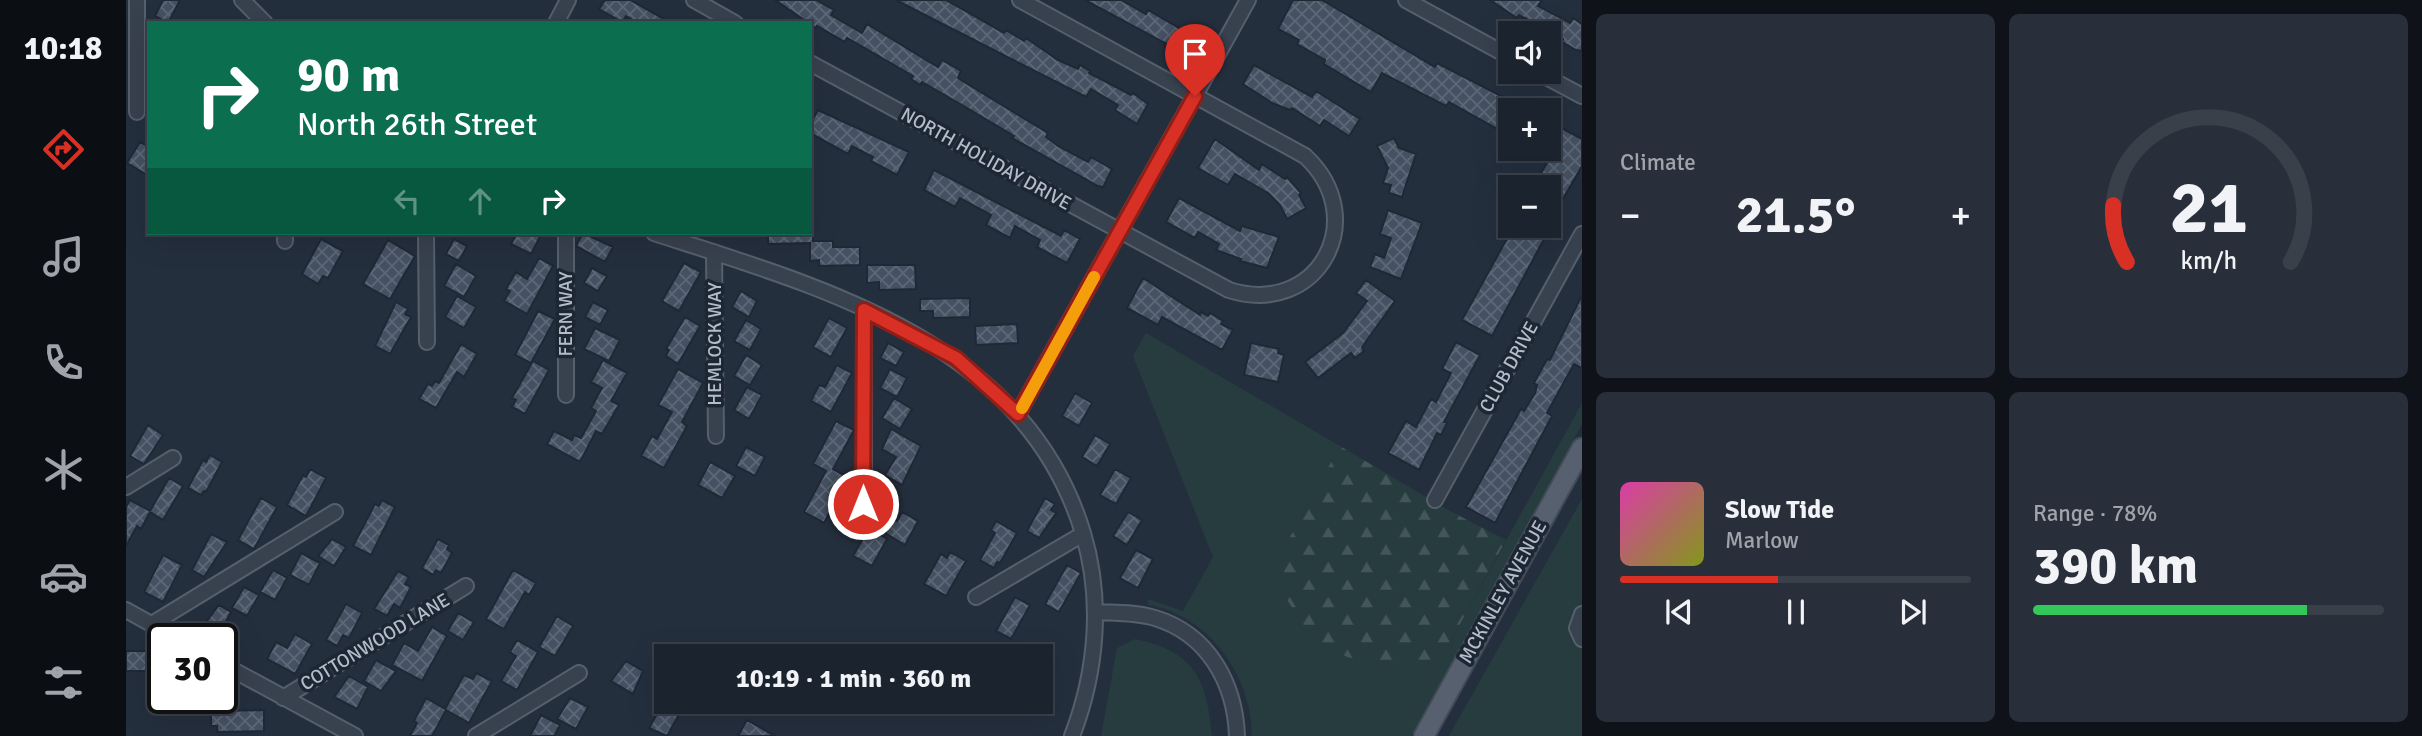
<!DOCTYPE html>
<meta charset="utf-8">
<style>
:root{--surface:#1b232e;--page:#282f3a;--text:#f1f3f6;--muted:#a0a4aa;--line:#39404a;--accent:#d93025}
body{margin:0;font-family:Signika,sans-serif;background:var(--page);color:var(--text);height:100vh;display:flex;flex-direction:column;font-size:26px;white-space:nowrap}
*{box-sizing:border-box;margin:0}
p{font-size:23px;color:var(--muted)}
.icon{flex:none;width:38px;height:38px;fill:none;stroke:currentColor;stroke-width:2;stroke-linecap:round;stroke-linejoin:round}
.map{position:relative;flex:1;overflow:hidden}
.panel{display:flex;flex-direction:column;gap:14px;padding:14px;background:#0f1319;width:840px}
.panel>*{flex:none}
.banner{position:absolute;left:21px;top:21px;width:665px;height:214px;border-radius:0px;box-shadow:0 7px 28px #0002,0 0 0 2px var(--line);background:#0b6e4f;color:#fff;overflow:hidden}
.controls{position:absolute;left:1372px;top:21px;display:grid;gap:14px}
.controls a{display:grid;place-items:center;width:63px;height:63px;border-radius:0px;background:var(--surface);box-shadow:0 7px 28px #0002,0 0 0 2px var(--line);font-size:35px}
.speed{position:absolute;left:21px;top:623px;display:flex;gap:14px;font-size:35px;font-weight:700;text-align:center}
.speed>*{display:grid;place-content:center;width:91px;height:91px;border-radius:50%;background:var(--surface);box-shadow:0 7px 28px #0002,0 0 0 2px var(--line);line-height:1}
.speed .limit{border:4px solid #111;border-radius:10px;background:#fff;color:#111}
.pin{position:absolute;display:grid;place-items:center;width:60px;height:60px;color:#fff;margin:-72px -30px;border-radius:50% 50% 50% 0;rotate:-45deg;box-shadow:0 0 7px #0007}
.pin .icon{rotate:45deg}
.me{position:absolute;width:77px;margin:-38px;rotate:0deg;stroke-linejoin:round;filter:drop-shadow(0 0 5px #0008)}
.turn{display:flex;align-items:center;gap:24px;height:147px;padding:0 35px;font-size:32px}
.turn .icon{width:91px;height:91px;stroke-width:2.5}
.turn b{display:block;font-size:49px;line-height:60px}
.lanes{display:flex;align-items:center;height:66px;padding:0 35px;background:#0003;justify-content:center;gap:35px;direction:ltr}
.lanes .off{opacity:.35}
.big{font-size:52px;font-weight:700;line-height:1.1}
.panel .widget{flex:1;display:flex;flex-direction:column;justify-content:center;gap:10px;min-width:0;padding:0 24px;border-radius:10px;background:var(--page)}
.panel .dial{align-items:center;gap:0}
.dial svg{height:182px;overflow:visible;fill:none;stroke:var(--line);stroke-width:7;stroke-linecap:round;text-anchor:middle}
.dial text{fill:var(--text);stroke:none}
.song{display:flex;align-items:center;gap:21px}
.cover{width:84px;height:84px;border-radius:10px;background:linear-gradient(135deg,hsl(320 70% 55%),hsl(70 70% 35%))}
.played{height:7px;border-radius:4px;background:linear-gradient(90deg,var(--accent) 45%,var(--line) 45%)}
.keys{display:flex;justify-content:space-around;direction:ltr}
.heat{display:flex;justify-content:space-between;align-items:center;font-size:38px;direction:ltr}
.charge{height:10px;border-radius:5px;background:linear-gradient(90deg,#34c759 78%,var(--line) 0)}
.panel .tiles{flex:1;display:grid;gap:14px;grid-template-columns:repeat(2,1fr)}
.trip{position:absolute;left:528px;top:644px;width:399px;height:70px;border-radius:0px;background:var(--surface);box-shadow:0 7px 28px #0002,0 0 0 2px var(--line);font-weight:700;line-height:70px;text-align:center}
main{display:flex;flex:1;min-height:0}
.tabs{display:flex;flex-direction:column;width:126px;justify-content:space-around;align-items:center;background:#0b0e12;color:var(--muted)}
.tabs .icon{width:49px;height:49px}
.tabs .selected{color:var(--accent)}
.tabs b{font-size:32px;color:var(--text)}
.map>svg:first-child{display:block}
.green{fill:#263c3f}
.forest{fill:url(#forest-firs)}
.building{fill:url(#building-cross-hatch);stroke:#1f2835;stroke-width:2}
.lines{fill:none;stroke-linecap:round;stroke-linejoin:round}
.minor-casing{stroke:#565f6c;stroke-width:18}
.major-casing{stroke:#414a57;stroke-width:23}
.minor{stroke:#38414e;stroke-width:14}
.major{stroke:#56606e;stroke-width:19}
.route-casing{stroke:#8d1f18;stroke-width:18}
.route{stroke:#d93025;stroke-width:12}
.slow{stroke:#f59e0b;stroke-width:12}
.labels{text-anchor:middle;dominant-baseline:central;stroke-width:7;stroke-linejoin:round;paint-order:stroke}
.street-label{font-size:19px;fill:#b4bcc9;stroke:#1d2633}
</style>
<main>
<nav class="tabs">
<b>10:18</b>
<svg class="icon selected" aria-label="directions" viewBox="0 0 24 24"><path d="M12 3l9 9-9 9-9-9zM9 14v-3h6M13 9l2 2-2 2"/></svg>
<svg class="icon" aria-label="music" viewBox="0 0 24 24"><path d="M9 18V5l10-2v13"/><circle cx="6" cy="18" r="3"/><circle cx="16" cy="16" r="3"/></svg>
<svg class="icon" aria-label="phone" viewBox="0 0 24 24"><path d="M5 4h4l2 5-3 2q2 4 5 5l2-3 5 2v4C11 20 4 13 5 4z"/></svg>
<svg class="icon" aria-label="climate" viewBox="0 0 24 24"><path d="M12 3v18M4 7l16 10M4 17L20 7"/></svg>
<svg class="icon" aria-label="car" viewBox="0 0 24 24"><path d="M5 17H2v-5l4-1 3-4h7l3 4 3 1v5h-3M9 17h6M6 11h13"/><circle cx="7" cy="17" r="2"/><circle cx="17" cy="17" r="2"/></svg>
<svg class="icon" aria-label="filters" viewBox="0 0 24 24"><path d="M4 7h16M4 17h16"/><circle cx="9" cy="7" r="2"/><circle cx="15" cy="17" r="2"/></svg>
</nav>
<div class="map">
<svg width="1456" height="736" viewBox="0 0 1456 736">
<defs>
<pattern id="forest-firs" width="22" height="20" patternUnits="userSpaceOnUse" patternTransform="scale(1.75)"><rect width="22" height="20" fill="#263c3f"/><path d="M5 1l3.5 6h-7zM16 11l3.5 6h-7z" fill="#435659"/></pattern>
<pattern id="building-cross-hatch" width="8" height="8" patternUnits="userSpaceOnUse" patternTransform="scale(1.75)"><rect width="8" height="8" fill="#455162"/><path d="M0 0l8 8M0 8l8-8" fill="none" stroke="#5d6877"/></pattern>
</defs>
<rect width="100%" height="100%" fill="#242f3e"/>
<!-- green -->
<path class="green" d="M1020 333 1214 446 1159 546 1316 657 1456 403V424L1285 736H1126C1126 676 1083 615 1022 605V599L1057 611 1087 557 1007 356Z
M1456 499V736H1323Z
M1009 639C1068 651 1081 679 1086 736H975L991 648Z"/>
<!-- forest -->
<path class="forest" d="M1214 446 1322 510 1380 540 1316 657 1272 668 1221 657 1188 641 1161 600 1153 578 1159 546Z"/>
<!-- building -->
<path class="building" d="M37 0H54L42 23 29 16Z
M479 0H504L545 23H512L500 16 496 22 473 9Z
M649 0H690L708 10 705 15 736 33 741 24 812 67 816 60 835 71 832 78 835 80 922 133 920 137 932 146 962 162 965 157 986 169 977 187 972 186 886 138 888 136 836 105 796 82 794 85 785 79 787 76 782 73 721 38 719 42 691 26 690 28Z
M770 0H820L878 33 880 30 898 41 900 38 932 60 952 69 954 65 964 71 963 73 1005 95 1007 93 1022 104 1011 124 989 110 992 105 965 89 960 97Z
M959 0H995L1020 14 1022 10 1063 34 1052 54 1039 47 1041 44Z
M1167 0H1196L1309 67 1311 63 1402 110H1384V136L1323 102 1320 106 1256 73 1245 92 1198 64 1199 60 1171 44 1173 40 1152 29Z
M1364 0H1416L1412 6 1444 23 1447 18 1456 24V51L1450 50 1436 42 1437 39 1393 15 1391 18Z
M1128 65 1186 97 1190 91 1234 119 1223 136 1198 120 1194 126 1166 108 1164 110 1146 103 1117 84Z
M692 110 783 152 771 175 745 161 747 157 726 146 722 154 684 133V124Z
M1428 124 1456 139V166L1423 223V187H1407L1432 144 1423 139Z
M1268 138 1273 148 1290 154 1276 197 1263 193 1265 185 1257 183 1262 168 1251 146Z
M1089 139 1133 170 1136 164 1159 179 1161 177 1175 193 1173 195 1180 208 1161 219 1154 205 1142 193 1109 174 1102 185 1072 168Z
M14 142 23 147V176L1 163Z
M808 170 935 236 938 230 954 239 941 263 911 247 914 240 889 226 884 238 860 225 865 215 834 198 829 207 798 190Z
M1053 198 1114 231 1116 226 1153 237 1141 268 1114 261 1115 259 1090 250 1093 244 1072 232 1069 238 1040 222Z
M1262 210 1296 223 1275 279 1244 267 1249 254 1258 258 1265 238 1254 234Z
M1388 226H1425L1366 336 1336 320Z
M391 233H416L405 254 385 244Z
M457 233 487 247 479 262 450 246Z
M642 233H687V241H707V247H734V265L693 266V260L684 261V243L642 244Z
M195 239 217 251 202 278 197 276 192 284 176 274Z
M328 239 341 246 333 261 320 254Z
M262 240 289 256 264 299 237 284Z
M413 258 427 266 401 314 378 301 384 291 380 289 390 272 401 279Z
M558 263 575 272 553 311 536 301Z
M330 264 350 276 338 297 318 286Z
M741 265H789L790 289 753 290V282L741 283Z
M466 268 481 276 472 291 458 283Z
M1017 278 1074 315 1075 312 1082 316 1084 313 1097 321 1095 324 1107 330 1096 350 1036 317 1032 325 1001 308Z
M1240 280 1269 301 1236 347 1238 351 1229 358 1225 353 1192 378 1179 362 1217 333 1241 301 1230 293Z
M615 291 631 301 623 317 606 307Z
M1456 295V368L1448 364 1421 413 1426 416 1369 523 1340 507 1395 409 1398 411 1409 393 1411 385 1408 383 1421 359 1424 360Z
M331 296 350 307 338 328 319 317Z
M844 298V317L807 318V311H794V299Z
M270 302 282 309 279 314 285 317 264 354 249 346Z
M467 302 482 310 474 325 459 317Z
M412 311 429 319 405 363 389 355Z
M559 317 574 326 552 364 540 356 543 350 540 349Z
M703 318 721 328 705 357 687 347Z
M620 320 635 329 624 350 608 341Z
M891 324 892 343 850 345 849 326Z
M469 328 494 340 483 361 458 349Z
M1330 342 1354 355 1318 422 1321 423 1315 435 1311 433 1293 470 1262 453 1280 421 1290 427 1305 399 1310 402 1325 373 1316 369Z
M762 343 778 352 770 366 754 358Z
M1125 343 1153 349 1152 353 1158 355 1152 382 1118 375Z
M335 344 351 354 338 377 331 372 310 408 293 399 302 384 306 386 309 381 313 383Z
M620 355 636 365 624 385 608 376Z
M477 360 501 373 485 401 493 405 476 434 470 431 454 462 421 444 428 431 446 440 448 435 455 438 470 411 465 408 476 388 465 382Z
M407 361 423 370 399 414 386 407 390 400 386 398Z
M711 365 726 373 705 412 685 401 693 385 699 387Z
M552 369 577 383 556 422 561 426 538 468 515 456 526 436 531 439 546 412 532 405Z
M764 369 781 378 771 397 754 388Z
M621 387 636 395 623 419 608 410Z
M949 393 966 403 953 426 936 416Z
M768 398 786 409 774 429 756 418Z
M710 421 728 430 707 469 727 480 720 493 715 491 698 523 678 512 700 471 687 464Z
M22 425 37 435 18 464 4 456Z
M765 429 795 446 776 485 759 475 770 457 756 449Z
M969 435 984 444 971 466 956 457Z
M620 447 639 457 629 476 610 466Z
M84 455 96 462 80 492 78 491 75 495 62 488 77 460 80 462Z
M584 462 609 476 596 498 572 485Z
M184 469 200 478 180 516 161 505 177 475 180 477Z
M989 469 1005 478 990 504 974 495Z
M43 478 57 486 37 520 24 512 15 529 11 526 0 546V507L4 500 24 511Z
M135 498 151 507 128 549 112 540Z
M919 498 929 504 925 510 930 513 913 538 901 531Z
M256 500 269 507 245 555 227 546 249 504 253 506Z
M776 512 792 521 779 545 759 533 767 518 771 521Z
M1002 512 1016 520 1001 545 987 536Z
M870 521 891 533 874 563 871 562 868 568 854 560 869 533 865 530Z
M743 528 761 539 746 566 727 556Z
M85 534 101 542 78 577 66 570Z
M206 539 220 547 208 566 192 556Z
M312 539 323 545 321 549 326 553 315 573 310 570 307 575 296 568Z
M1010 550 1027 559 1012 588 994 578Z
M824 552 840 561 820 596 798 584 815 554 821 558Z
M175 553 194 563 183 585 164 575Z
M37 555 56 565 37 602 18 592Z
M941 565 955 573 933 612 919 604Z
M147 570 161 578 149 600 134 592Z
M387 570 410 583 403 595 399 592 378 629 360 619Z
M272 571 283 577 279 584 285 587 274 608 268 604 261 616 248 609Z
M118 587 133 595 121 616 106 608Z
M889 597 904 605 885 639 870 631Z
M220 604 236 613 223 638 217 635 211 646 200 640Z
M93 605 105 612 93 634 77 626Z
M332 613 348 622 337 640 322 631Z
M431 616 447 626 429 656 413 647Z
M306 627 321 636 296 681 266 665 278 643 292 651Z
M169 634 186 644 169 674 141 659 150 642 161 648Z
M391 640 412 652 391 690 375 681 390 656 384 652Z
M0 651H23V655H32V671H0Z
M250 660 270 671 255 691 238 681Z
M500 661 517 671 507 694 485 681Z
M350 673 366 681 343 723 320 710 306 736H284L291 723 288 721 300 698 319 709 338 675 347 679Z
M223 676 242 687 231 709 208 697Z
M444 698 462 707 450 729 431 719Z
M538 702H560L541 736 523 728Z
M138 710V731L91 732V726H85V711Z
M415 715 434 725 428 736H404Z
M621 720 649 736H612Z"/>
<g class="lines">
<defs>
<path id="minor" d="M11 0V112
M116 0 139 23
M568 0 609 23
M1280 0 1384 57
M430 23 442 0
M684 63 1103 290C1192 318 1246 218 1179 156L894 0
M1411 72 1456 96
M159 233V241
M300 233 301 342
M440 233V395
M528 233C698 288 899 342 957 533 977 599 971 671 946 736
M588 252 590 436
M892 414 1122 0
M0 487 47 458
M1309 500 1456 234
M738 504V310
M850 597 957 534
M0 610 52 639
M969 612C989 613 1010 612 1029 618 1082 634 1109 683 1111 736
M1456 614 1451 628 1456 639
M26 624 209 512
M96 664 229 736
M157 698 340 586
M350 736 453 673"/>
<path id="major" d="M1298 736 1456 448"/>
</defs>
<!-- minor casing -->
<use href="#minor" class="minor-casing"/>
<!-- major casing -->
<use href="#major" class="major-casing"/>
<!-- minor -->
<use href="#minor" class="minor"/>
<!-- major -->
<use href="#major" class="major"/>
</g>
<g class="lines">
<defs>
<path id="route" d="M737 504 738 310 830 358 892 414 1069 96"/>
</defs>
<!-- route casing -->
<use href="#route" class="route-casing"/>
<!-- route -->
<use href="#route" class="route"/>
<!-- slow -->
<path class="slow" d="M896 408 968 277"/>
</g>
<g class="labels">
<!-- street labels -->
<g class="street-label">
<text transform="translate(860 159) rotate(29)">NORTH HOLIDAY DRIVE</text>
<text transform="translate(440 314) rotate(-90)">FERN WAY</text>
<text transform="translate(589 344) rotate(-90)">HEMLOCK WAY</text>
<text transform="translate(1383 367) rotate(-61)">CLUB DRIVE</text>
<text transform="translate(1377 592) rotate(-61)">MCKINLEY AVENUE</text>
<text transform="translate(249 642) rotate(-31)">COTTONWOOD LANE</text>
</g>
</g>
</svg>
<div class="controls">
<a><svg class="icon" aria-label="sound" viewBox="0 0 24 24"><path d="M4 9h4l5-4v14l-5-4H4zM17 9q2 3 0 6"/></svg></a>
<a>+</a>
<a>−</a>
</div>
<div class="speed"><div class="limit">30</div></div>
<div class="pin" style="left:1069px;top:96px;background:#d93025"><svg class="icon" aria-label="arrive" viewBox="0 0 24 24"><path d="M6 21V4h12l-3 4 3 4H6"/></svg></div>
<svg class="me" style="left:737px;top:504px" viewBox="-20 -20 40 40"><circle r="17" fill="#d93025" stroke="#fff" stroke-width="3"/><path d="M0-11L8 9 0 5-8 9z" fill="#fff"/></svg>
<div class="trip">10:19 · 1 min · 360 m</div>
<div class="banner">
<div class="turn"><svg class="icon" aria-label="right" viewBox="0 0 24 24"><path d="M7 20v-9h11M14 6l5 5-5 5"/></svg><div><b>90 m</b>North 26th Street</div></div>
<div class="lanes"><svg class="icon off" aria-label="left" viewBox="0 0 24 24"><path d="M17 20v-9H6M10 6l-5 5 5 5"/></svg><svg class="icon off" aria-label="ahead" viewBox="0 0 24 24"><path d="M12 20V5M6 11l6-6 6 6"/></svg><svg class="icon" aria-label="right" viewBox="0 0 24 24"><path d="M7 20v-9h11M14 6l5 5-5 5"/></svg></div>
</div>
</div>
<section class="panel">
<div class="tiles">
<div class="widget"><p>Climate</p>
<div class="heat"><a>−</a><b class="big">21.5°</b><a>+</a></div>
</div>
<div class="widget dial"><svg viewBox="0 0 100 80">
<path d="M14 69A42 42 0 1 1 86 69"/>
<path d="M14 69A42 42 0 0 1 8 44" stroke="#d93025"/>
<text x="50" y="56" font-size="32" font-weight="700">21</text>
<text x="50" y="72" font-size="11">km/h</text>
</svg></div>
<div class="widget">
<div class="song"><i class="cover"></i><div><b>Slow Tide</b><p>Marlow</p></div></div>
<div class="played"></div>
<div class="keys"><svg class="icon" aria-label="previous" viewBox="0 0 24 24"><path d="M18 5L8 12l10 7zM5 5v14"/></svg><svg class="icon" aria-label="pause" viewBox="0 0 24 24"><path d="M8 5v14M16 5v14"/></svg><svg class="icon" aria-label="next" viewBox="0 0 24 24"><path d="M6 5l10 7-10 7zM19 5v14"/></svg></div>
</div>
<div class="widget"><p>Range · 78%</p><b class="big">390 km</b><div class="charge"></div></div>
</div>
</section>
</main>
